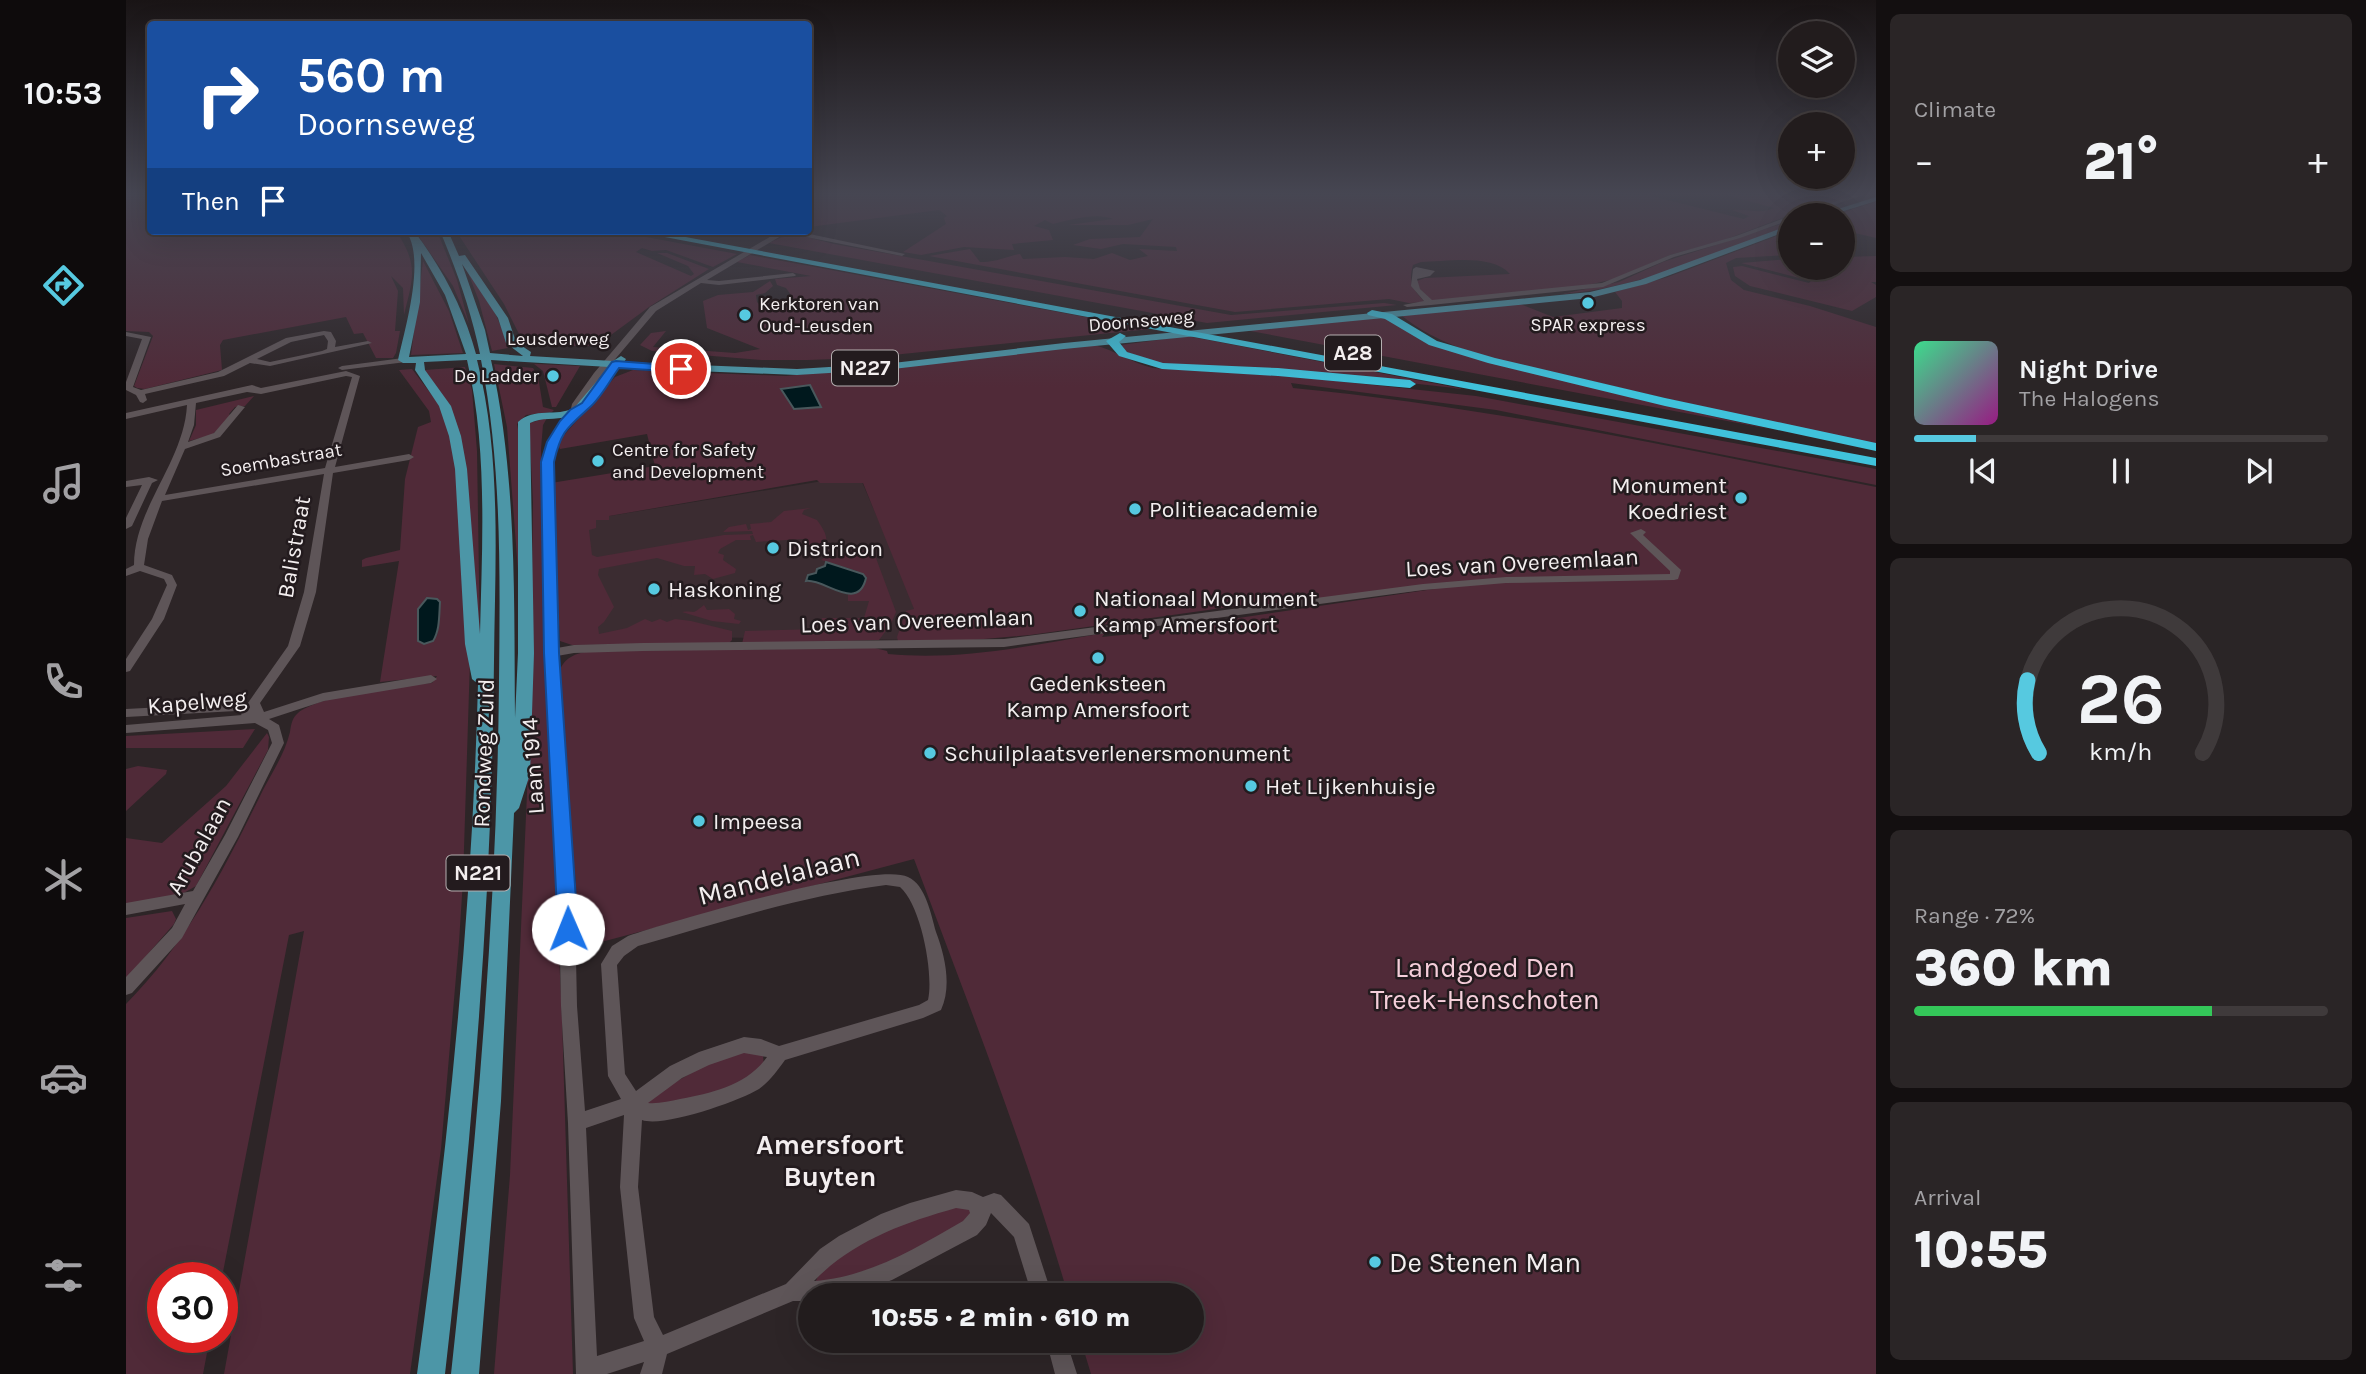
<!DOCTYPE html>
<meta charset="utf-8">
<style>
:root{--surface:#221c1d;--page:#2a2526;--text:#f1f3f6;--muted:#a2a1a4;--line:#3f3a3b;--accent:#56c9e0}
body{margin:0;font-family:Karla,sans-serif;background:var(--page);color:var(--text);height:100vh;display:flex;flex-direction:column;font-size:26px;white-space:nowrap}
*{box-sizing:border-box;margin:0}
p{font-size:23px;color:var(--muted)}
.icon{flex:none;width:38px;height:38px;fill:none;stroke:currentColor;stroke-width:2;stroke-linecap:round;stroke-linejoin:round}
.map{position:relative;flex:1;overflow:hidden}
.drawer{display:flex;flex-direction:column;gap:14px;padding:14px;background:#130f10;width:490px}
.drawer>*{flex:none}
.guide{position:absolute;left:21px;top:21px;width:665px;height:214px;border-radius:7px;box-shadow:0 7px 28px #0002,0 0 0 2px var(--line);background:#1a4fa0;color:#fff;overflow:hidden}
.fabs{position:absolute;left:1652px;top:21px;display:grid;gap:14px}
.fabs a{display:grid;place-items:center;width:77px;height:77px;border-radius:50%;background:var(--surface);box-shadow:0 7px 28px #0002,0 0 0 2px var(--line);font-size:35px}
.speed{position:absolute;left:21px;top:1262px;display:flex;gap:14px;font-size:35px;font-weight:700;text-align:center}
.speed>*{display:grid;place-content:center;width:91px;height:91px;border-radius:50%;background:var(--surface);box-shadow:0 7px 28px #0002,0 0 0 2px var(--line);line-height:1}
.speed .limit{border:10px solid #d22;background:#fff;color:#111}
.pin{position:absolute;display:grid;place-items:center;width:60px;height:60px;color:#fff;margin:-30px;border:4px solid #fff;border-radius:50%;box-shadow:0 2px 7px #0007}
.me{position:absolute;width:77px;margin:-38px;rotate:359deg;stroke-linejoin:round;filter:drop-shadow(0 0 5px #0008)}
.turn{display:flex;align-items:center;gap:24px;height:147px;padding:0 35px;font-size:32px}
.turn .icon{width:91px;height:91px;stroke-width:2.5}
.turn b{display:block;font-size:49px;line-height:60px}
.then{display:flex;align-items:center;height:66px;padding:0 35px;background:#0003;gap:14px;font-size:26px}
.big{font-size:52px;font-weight:800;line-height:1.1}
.drawer .tile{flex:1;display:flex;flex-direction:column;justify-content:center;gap:10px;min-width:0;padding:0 24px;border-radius:10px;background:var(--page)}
.drawer .dial{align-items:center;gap:0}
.dial svg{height:182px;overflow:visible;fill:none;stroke:var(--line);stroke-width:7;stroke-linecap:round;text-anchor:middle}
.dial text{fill:var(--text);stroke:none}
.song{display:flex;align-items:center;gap:21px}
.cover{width:84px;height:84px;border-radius:10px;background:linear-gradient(135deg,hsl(150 70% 55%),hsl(310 70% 35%))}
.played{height:7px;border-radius:4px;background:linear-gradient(90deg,var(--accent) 15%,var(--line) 15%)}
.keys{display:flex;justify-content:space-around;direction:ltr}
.heat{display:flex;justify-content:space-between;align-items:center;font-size:38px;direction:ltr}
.charge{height:10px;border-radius:5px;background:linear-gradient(90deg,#34c759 72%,var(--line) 0)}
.trip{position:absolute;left:672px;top:1283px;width:406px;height:70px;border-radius:35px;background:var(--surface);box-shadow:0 7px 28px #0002,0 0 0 2px var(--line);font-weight:800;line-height:70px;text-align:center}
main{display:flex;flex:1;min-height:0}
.tabs{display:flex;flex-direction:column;width:126px;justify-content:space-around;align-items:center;background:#0e0b0c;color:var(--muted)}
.tabs .icon{width:49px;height:49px}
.tabs .selected{color:var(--accent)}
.tabs b{font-size:32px;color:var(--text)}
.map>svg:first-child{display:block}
.built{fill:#3b2c31}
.green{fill:#502a38;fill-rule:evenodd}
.water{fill:#00181d;stroke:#49585c;stroke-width:2}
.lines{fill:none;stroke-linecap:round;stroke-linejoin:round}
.minor{fill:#5e5558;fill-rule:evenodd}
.major{fill:#4c96a7;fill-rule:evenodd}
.highway{fill:#40c2db;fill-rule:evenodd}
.route{fill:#1a73e8;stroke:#114b97;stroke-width:2}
.poi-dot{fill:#56c9e0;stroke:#231b1e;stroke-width:2.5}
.labels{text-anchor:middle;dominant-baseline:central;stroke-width:5;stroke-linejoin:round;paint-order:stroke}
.far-poi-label{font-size:19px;fill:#f3eeef;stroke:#231b1e;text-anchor:start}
.far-street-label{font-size:19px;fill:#f3eeef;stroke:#231b1e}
.shield{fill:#231b1e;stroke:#b5afb0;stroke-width:2}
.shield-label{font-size:21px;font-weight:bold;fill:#f3eeef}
.poi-label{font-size:23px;fill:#f3eeef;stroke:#231b1e;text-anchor:start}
.street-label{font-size:23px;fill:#f3eeef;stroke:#231b1e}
.near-street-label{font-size:28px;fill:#f3eeef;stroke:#231b1e}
.near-park-label{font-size:28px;fill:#f5ceda;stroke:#231b1e}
.near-neighbourhood-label{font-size:28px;font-weight:bold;fill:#f3eeef;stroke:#231b1e}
.near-poi-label{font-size:28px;fill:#f3eeef;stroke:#231b1e;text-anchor:start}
</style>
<main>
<nav class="tabs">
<b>10:53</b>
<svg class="icon selected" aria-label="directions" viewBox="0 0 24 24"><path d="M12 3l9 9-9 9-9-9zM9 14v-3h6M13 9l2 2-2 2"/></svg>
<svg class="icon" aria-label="music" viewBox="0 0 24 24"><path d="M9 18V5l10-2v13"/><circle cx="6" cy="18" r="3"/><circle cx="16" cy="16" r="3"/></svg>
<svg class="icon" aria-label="phone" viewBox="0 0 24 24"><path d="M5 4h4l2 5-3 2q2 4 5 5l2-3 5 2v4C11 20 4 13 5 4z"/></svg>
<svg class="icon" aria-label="climate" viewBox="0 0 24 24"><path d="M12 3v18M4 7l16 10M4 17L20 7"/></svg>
<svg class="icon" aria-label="car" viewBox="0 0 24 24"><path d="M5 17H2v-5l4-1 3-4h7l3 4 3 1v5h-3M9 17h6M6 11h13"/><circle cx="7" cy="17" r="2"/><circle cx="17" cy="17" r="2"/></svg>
<svg class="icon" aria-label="filters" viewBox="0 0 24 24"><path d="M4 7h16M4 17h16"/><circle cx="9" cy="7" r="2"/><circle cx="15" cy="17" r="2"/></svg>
</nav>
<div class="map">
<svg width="1750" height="1374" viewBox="0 0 1750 1374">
<rect width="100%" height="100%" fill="#2d2527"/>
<!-- built -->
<path class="built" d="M733 475 771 563 800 640 468 636 459 520Z"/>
<!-- green -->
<path class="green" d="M0 195H24V231H270C293 265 287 278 278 315L277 288 265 276 272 291 269 331H274L270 353 267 358H250L237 333 228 334 220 317 97 340 94 345 96 370 19 389 11 388 8 386 27 336 23 332 0 331Z
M682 195H1521L1618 219 1623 216 1606 210C1622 208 1633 215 1648 208L1601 195H1730L1664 215 1598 240 1544 255 1488 279 1449 288 1305 301 1291 286V281L1299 278 1384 274C1365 253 1320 262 1295 262L1287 265C1282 283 1287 290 1299 302L1283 303 1263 299 1109 312 803 256 844 249 854 262C869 263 881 256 894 254L897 259 939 257 968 259 986 253 1004 260 1022 256 1013 249 1051 251 1050 247 997 244 975 249 947 245 964 239 1014 237 1027 219 1002 225H942L987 219C970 212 944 220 927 224L919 220 908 226 923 230 927 240 886 244 888 250 838 247 795 255 777 252 820 224 818 218 821 216 813 210 683 227Z
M1750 202V238L1729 233 1717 238V215H1708Z
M1664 221V226C1591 253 1515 288 1436 294L1493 282 1537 262Z
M289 231H311L331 280 343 324 327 286Z
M330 231H488L611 254 587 267 540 250 526 251 516 248 510 252 565 276 568 274 562 266 531 253H541L583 269 523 307 470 346H399L378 304Z
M1664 231V255L1610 258 1600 263 1605 280 1618 290 1684 306 1750 327V444C1651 423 1552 402 1453 378 1393 364 1323 355 1275 315L1394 304 1427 317 1496 308V301L1489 292 1542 277Z
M665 233 708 244 1105 315 1258 303 1271 305 1081 323 643 243Z
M624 255 1024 329 737 358 682 360H635L526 351 514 345 525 333 540 331 527 347 609 353 634 349 581 328 577 301 592 295 627 292 644 281 647 286 639 293 630 295 631 302C642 314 659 310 670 302L660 288 651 285 649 279 685 276 611 262Z
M1750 256V282H1745L1750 285V297L1726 311 1624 286 1609 276 1607 267 1616 266 1683 283 1685 281 1615 263 1664 259V268H1717V257Z
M297 261 323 311 337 353 285 355Z
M341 270C360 295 374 317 382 348L366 351 353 301Z
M1261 317 1292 338 1576 414 1649 430 1119 330Z
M1061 336 1338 389 1256 380 1034 364 1001 352 995 345Z
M968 345C989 350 1005 363 1027 368L1173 377 1350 396 1750 469V485L1370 410 1165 383 1167 388C1364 407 1556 449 1750 487V1374H965L955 1341 1066 1340V1295H942C899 1147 842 1003 788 859L449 949 446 893 450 882 442 814 434 669C440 657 449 654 462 651L749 648 761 651 762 654C836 661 907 645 979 633L976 637 1005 634 1308 589 1138 608 1139 602 904 635 801 644 772 641 771 637 780 611 788 609 737 483H694L691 480 483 516V520H470V528L463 530 466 555 471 557 598 535 627 534 626 531 597 532 603 527 620 524 622 530 625 529 624 524 645 522 658 511 685 508 678 510 676 514 691 520C700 532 706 544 693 554L688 552V548L683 546V541L677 539 630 542 627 535 624 536 625 540H610L594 549 592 553 598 555 597 560 610 569 609 573 587 579 579 574 568 575 569 566H558L531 558 473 569 472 575 488 607 478 622 472 627 473 634 501 628 519 619 526 622 534 619 541 622 549 619 565 621 606 631V640L602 644 446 645 434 641 425 483 529 466 521 434 434 449 431 443 489 377 507 370 660 376ZM684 385 695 407 663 403 658 391Z
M392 363 454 366 430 407H426L417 371 408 364Z
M368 364 407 368 412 376 417 407 428 410 426 412 400 415 391 424 397 454 395 610 381 427Z
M339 367 346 390 351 451 354 643 337 458 299 370Z
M286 369 315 407 328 446 344 660 337 880 333 942 315 1149 284 1374H98L178 931 163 935 96 1277 37 1278V1337H84L77 1374H0V1004C61 943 100 866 137 790 147 771 159 753 164 732 165 725 166 718 172 713 193 695 277 685 306 683L311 676 254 682 273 561 236 567V560L240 558 274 550 279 479 292 427 305 422 303 411 273 370ZM314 602 311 636 292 641V609Z
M128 396 119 406 109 407 103 414 105 416 86 435 63 441 70 425V410Z
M421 418 417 425 415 449 421 691 436 1019 447 1374H368L384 1175 404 726 407 502 403 423Z
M747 550 770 612 765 624 753 640 616 644 619 631 693 629 696 618H738L743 601H722V594L727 593 731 571 695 560 703 555 705 559 716 557 715 552H719L721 554Z
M578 605 581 610 603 609 609 614 608 619 615 621 613 624 586 621 556 612C571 610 564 616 578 605Z
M129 729 117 748H0V736Z
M141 733 143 737 142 750 70 886 56 894 0 904V838L36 843 100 786Z
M12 766 41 770 40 774 0 811V769Z
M46 911 50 919 48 924 0 979V918Z
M629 1050 637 1055 638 1067C609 1093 555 1107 517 1104L521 1098 594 1057Z
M818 1206 846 1207 844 1219 773 1259 701 1284 692 1285 690 1281 693 1273 742 1237Z"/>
<!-- water -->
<path class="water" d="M684 385 695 407 668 409 655 389Z
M700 562 737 574 740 578C732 613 698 578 680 581L682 575 690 573 691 569 699 566Z
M301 598 311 599 314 602C313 615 314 630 307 641L298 644 292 641V609Z"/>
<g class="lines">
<!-- minor -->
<path class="minor" d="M1728 195H1737L1678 215H1670Z
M1664 216V220L1614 238 1548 257 1477 287 1305 305 1281 307 1277 305 1298 301 1285 286 1287 269 1290 267 1309 271 1304 276 1291 279 1294 289 1306 300 1476 283 1544 255 1610 236Z
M654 231H669L779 254 776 256 660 233 581 280 593 281 667 273 670 275 669 276 593 285 575 283 530 311 474 377 453 406 452 413 432 442 427 462 431 648 448 645 517 643 878 639 1297 584 1380 577 1544 574V571L1504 533 1515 529 1520 532 1517 535 1555 570 1552 579 1548 580 1380 583 1297 590 878 647 517 651 448 653 431 656 449 910 451 1006 459 1111 495 1099 482 1076 475 964 486 946 502 936C544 922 749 861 782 877 800 885 805 915 810 932 819 956 826 986 815 1010L797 1018 659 1060C651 1071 644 1081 633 1089 613 1101 537 1128 516 1120L512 1187 528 1317 537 1335 660 1284 694 1249 713 1236 755 1214 784 1203 830 1190 846 1192 857 1197 868 1193 875 1195 903 1224 926 1295H906L888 1237 865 1213 860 1225 851 1235 766 1280 725 1295H684V1301H667L541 1354 536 1374H514L518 1362 481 1374H450L442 1123 435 1006 433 910 419 653 417 462 422 442 444 413 446 404 468 373 524 307ZM760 885 774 887C795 905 808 974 802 1000L793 1005 653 1046 635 1039 618 1037 573 1052 544 1066 510 1091 499 1074 491 965 498 956 512 946C593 923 675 896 760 885ZM618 1053 641 1057C621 1085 586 1093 554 1099 544 1101 532 1104 522 1103L556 1078 583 1065ZM498 1115 494 1187 508 1318 518 1341 471 1356 460 1128ZM830 1208 843 1210 844 1213 837 1221C790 1248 743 1277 688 1281 727 1241 777 1223 830 1208Z
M198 331 205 332 210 341 209 347 242 341 246 343 144 366 124 363 98 376 19 394 21 400 17 403 14 402 10 395 0 390V382L16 339 0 336V332L25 337 7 387 15 390 92 372 160 338ZM198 335 202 341 201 349 196 351 144 362 131 359 165 342Z
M277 358 281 360 280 362 216 370 212 368 216 366Z
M220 371 234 376 209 467 283 454 288 457 283 460 207 473 190 592 174 646 134 703 138 712 197 693 305 675 311 679 305 683 198 701 143 719 153 725 158 743 112 837 56 938 6 993 0 995V977L46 928 59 904 0 915V903L67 891 99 835 146 743 142 730 129 723 0 733V725L116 715 110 711 0 717V709L112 703 124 708 122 703 124 700 162 646 178 592 198 474 36 501 22 539 18 565 46 575 51 585 38 619 4 671 0 672V659L26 619 41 585 38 579 14 571 0 576V569L8 565C8 508 58 462 61 405L0 419V413L126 385 135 388ZM220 376 226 377 199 468 39 495 59 449 94 437 119 407 112 405 88 433 62 442 68 425 70 403 121 392 135 394Z
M23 477 32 480 26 483 6 526 0 529V518L16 485 0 487V481Z
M920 1340H940L951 1374H929Z"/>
<!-- major -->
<path class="major" d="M1750 197V201L1705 215H1693Z
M1664 225V230L1520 284 1464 298 938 349 767 369 671 375 493 368C480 386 466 413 442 417 429 420 416 417 404 423L408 653 404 774 393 808 388 813 375 1101 353 1374H325C350 1144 371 914 373 682 374 575 376 465 355 360H351C376 457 369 562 368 661 366 900 346 1137 319 1374H291C322 1145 346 915 352 684L346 679 339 644 329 469 323 436 313 406 289 370 290 363H277L272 360C279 328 300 259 280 231H288C316 268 338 309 350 354H354C345 311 331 271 314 231H322L333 256 339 255 382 318 390 342 405 352 404 356 487 361 495 356 500 359 498 362 671 369 767 363 938 343 1464 292 1514 280ZM295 253 319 295 340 354 283 357 294 302ZM336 264 372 318 380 343 397 356 364 353 359 330ZM341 360C362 449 356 544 354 634L341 469 335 436 325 406 299 370 298 362ZM365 360 483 367 448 408C431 417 408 407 392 422V653L389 718C388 599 391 476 365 360Z"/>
<!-- highway -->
<path class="highway" d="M507 231H527L1750 458V466Z
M1246 310 1266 314 1311 341 1369 358 1539 398 1750 443V451L1539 406 1362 363 1303 345 1259 319 1242 315 1241 313Z
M994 333 1000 336 993 342 1001 352 1037 363 1152 368 1284 380 1290 384 1284 388 1152 376 1036 369 993 356 980 341Z"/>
</g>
<!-- sky -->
<linearGradient id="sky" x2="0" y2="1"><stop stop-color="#191415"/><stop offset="0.5" stop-color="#464652"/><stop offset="1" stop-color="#464652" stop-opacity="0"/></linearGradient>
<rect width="1750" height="387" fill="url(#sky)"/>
<!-- route -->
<path class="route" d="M490 361 555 366 560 369 555 372 493 368C484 380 475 398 463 408 441 428 435 431 428 462L433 653 452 929 449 935 442 937 434 935 432 929 418 653 415 462 421 442 434 421 444 410 456 403 486 362Z"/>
<!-- markers -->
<g class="poi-dot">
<circle cx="1462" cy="303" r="7"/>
<circle cx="619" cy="315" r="7"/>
<circle cx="427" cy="376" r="7"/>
<circle cx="472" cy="461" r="7"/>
<circle cx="1615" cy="498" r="7"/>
<circle cx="1009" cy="509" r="7"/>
<circle cx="647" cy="548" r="7"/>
<circle cx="528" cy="589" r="7"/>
<circle cx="954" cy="611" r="7"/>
<circle cx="972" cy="658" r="7"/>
<circle cx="804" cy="753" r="7"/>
<circle cx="1125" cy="786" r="7"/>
<circle cx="573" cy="821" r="7"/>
<circle cx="1249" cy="1262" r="7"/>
</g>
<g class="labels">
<!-- far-poi labels -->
<g class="far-poi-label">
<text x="633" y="304">Kerktoren van<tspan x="633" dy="22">Oud-Leusden</tspan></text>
<text x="1462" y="325" text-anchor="middle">SPAR express</text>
<text x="413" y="376" text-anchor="end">De Ladder</text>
<text x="486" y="450">Centre for Safety<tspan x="486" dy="22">and Development</tspan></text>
</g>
<!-- far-street labels -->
<g class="far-street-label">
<text transform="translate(1015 321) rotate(-5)">Doornseweg</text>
<text x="432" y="339">Leusderweg</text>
<text transform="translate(155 460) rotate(-10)">Soembastraat</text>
</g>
<!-- shield labels -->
<g class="shield">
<rect x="1199" y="335.5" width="56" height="35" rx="5"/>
<rect x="706" y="350.5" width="66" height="35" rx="5"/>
<rect x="320.5" y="855.5" width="63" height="35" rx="5"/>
</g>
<g class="shield-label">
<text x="1227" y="353">A28</text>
<text x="739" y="368">N227</text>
<text x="352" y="873">N221</text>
</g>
<!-- poi labels -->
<g class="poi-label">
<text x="1601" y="485" text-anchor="end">Monument<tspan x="1601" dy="26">Koedriest</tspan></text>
<text x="1023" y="509">Politieacademie</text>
<text x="661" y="548">Districon</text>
<text x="542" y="589">Haskoning</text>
<text x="968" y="598">Nationaal Monument<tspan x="968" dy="26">Kamp Amersfoort</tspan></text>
<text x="972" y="683" text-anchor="middle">Gedenksteen<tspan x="972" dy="26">Kamp Amersfoort</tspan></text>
<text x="818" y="753">Schuilplaatsverlenersmonument</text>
<text x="1139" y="786">Het Lijkenhuisje</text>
<text x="587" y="821">Impeesa</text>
</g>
<!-- street labels -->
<g class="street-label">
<text transform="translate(168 547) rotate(-80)">Balistraat</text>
<text transform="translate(1396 563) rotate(-3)">Loes van Overeemlaan</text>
<text transform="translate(791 621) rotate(-2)">Loes van Overeemlaan</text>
<text transform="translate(71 702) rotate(-5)">Kapelweg</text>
<text transform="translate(358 753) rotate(-88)">Rondweg Zuid</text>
<text transform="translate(407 766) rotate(-94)">Laan 1914</text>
<text transform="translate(73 846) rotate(-61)">Arubalaan</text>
</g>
<!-- near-street labels -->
<g class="near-street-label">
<text transform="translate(653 876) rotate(-14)">Mandelalaan</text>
</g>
<!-- near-park labels -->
<g class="near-park-label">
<text x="1359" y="967">Landgoed Den<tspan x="1359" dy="32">Treek-Henschoten</tspan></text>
</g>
<!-- near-neighbourhood labels -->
<g class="near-neighbourhood-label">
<text x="704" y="1144">Amersfoort<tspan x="704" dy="32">Buyten</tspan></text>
</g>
<!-- near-poi labels -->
<g class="near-poi-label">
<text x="1263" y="1262">De Stenen Man</text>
</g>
</g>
</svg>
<div class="fabs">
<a><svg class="icon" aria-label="layers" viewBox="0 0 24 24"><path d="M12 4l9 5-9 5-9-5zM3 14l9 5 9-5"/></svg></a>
<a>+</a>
<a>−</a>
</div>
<div class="speed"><div class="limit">30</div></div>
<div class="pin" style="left:555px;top:369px;background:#d93025"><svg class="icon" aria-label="arrive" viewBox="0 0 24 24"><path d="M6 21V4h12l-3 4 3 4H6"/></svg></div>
<svg class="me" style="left:442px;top:929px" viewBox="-20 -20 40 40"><circle r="19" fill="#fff"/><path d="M0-13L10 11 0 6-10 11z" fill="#1a73e8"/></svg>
<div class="trip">10:55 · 2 min · 610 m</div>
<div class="guide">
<div class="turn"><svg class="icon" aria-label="right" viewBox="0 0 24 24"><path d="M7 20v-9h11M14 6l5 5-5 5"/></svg><div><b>560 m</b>Doornseweg</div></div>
<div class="then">Then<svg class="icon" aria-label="arrive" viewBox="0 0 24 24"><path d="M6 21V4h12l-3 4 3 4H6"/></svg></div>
</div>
</div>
<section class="drawer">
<div class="tile"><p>Climate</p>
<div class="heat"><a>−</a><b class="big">21°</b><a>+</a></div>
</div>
<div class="tile">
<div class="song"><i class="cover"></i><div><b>Night Drive</b><p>The Halogens</p></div></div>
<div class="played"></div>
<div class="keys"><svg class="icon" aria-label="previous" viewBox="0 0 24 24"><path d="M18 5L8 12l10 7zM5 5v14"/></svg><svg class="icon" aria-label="pause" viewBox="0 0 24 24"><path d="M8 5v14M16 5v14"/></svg><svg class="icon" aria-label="next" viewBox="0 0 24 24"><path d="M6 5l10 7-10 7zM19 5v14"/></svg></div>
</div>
<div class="tile dial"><svg viewBox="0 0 100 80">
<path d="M14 69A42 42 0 1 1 86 69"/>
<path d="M14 69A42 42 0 0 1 9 37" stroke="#56c9e0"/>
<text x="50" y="56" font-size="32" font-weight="700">26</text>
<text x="50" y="72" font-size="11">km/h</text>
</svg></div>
<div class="tile"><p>Range · 72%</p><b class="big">360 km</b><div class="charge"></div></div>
<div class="tile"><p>Arrival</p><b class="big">10:55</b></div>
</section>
</main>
